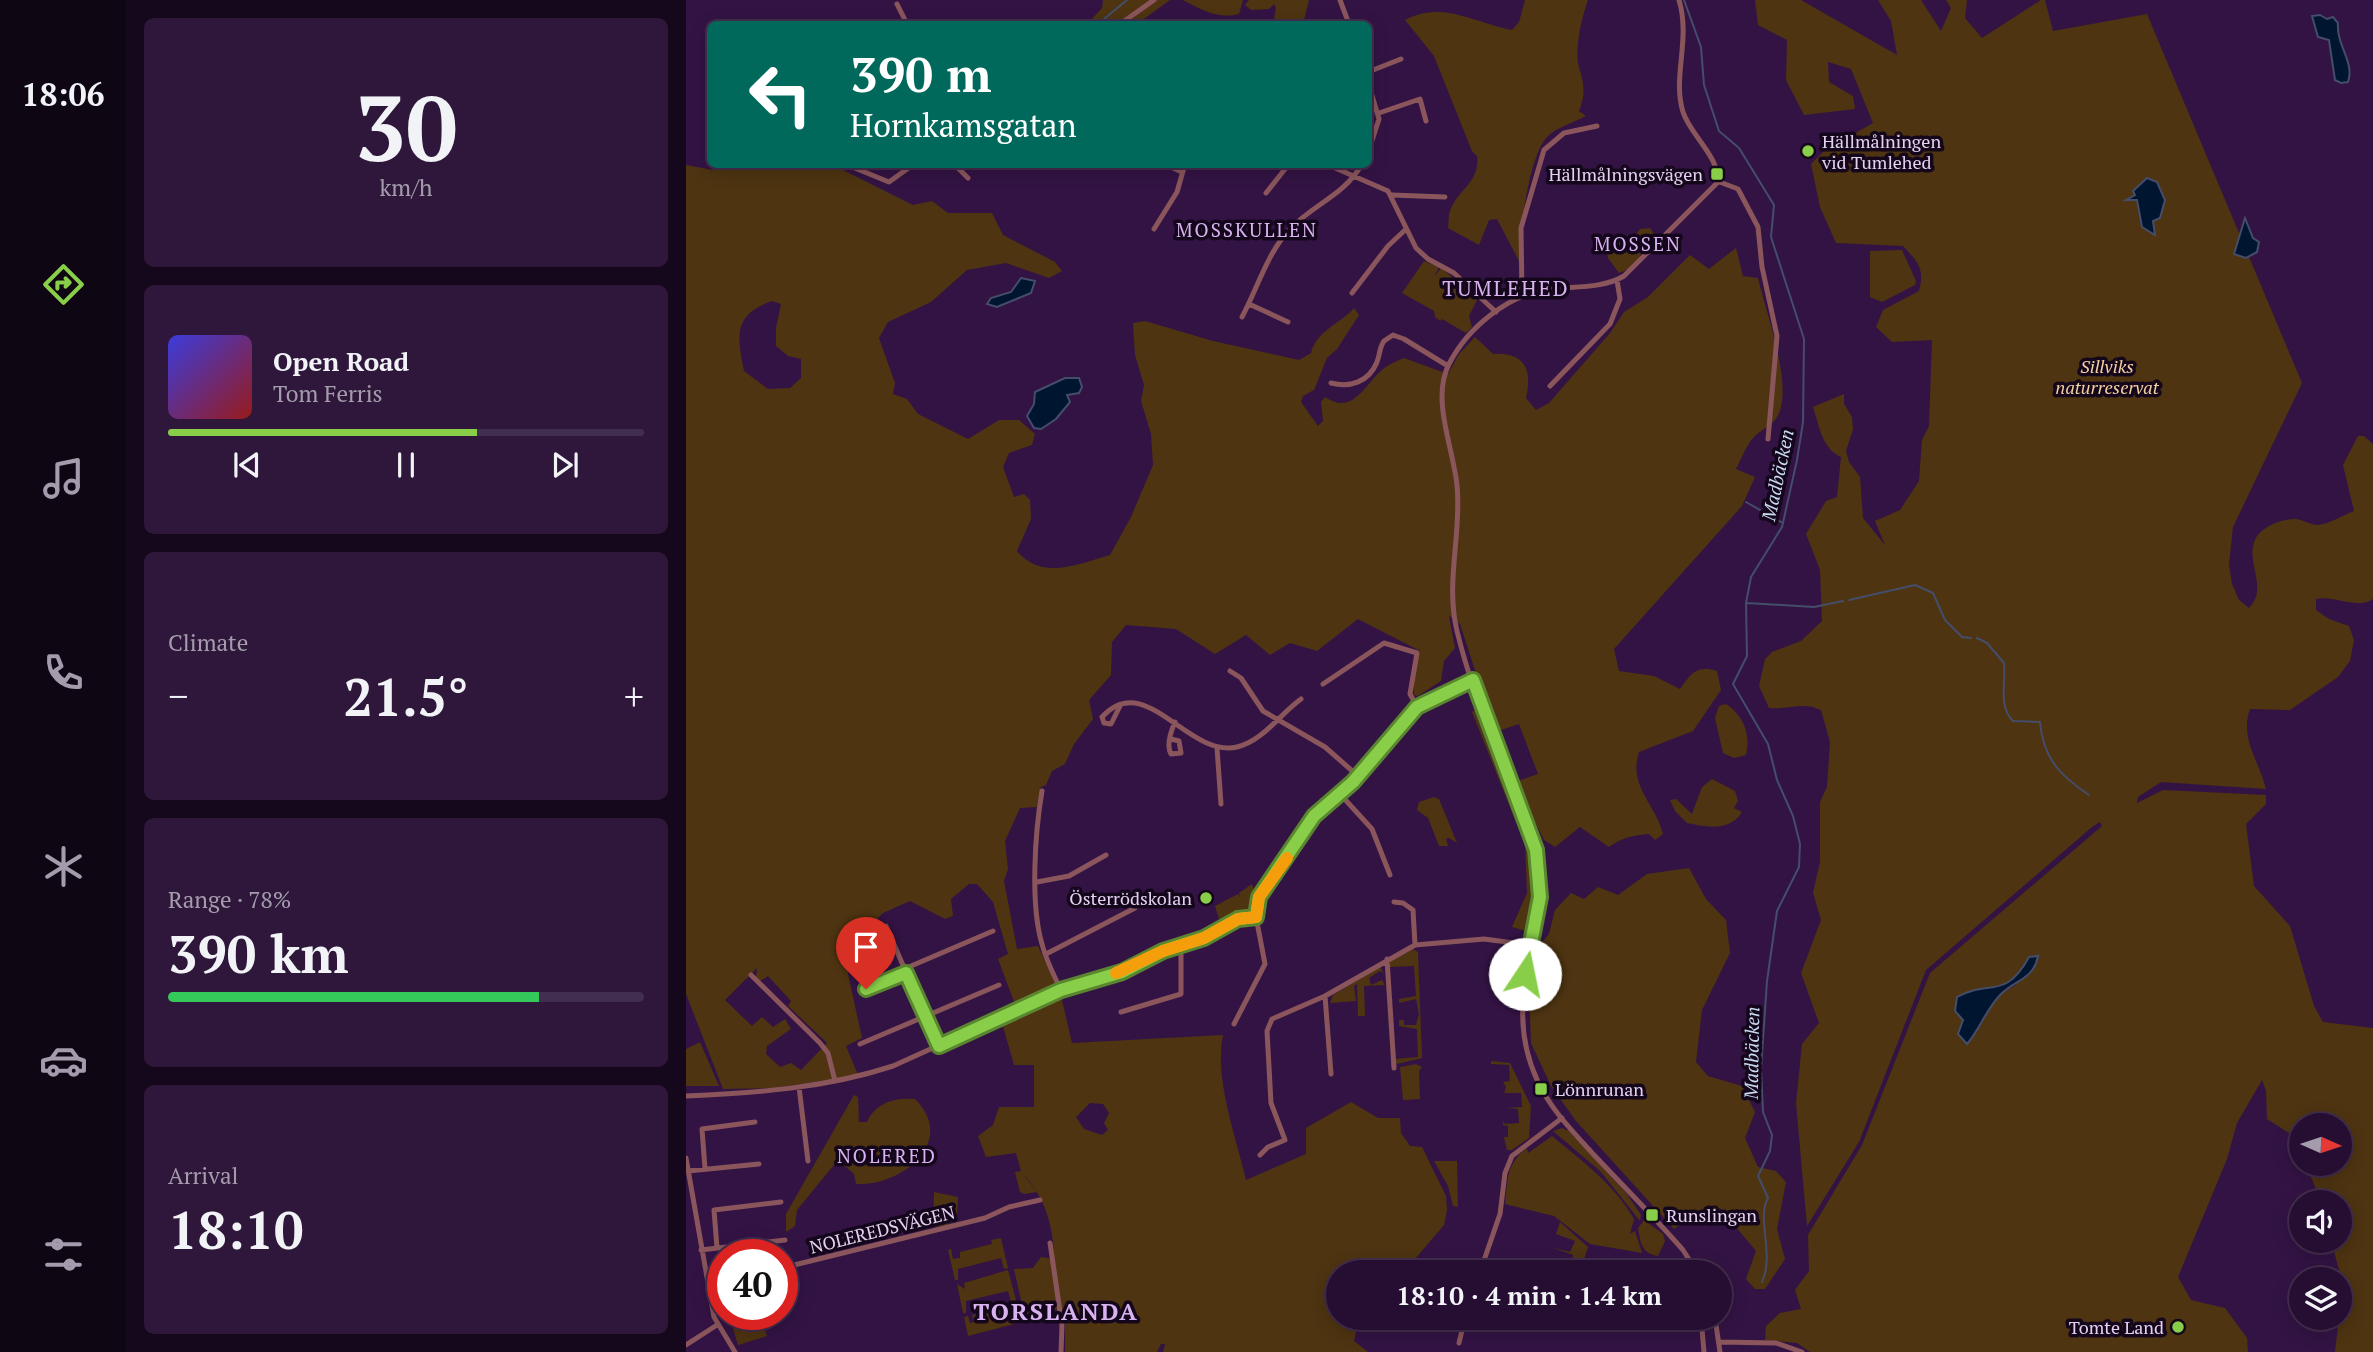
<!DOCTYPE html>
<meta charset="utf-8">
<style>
:root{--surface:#260e33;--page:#2e173b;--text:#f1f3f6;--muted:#a49cac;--line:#422e4e;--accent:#89ce48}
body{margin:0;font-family:"PT Serif",serif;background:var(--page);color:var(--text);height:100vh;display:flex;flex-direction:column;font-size:26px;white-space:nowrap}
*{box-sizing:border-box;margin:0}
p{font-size:23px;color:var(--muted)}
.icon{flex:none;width:38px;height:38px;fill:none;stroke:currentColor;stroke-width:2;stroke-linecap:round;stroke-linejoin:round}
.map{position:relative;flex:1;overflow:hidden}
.details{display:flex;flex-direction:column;gap:18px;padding:18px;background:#15081c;width:560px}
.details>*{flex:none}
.top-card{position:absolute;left:21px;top:21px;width:665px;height:147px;border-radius:10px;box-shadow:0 4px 18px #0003,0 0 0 2px var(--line);background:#00695c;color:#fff;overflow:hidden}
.needle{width:46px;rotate:93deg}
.tools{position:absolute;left:1603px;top:1113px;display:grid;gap:14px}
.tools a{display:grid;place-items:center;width:63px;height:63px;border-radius:50%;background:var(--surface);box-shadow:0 4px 18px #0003,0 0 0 2px var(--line);font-size:35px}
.speed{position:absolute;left:21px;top:1239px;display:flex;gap:14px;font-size:35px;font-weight:700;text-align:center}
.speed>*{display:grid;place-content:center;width:91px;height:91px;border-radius:50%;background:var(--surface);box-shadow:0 4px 18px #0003,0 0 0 2px var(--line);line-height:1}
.speed .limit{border:10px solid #d22;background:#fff;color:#111}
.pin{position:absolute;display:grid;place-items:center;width:60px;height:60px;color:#fff;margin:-72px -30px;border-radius:50% 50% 50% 0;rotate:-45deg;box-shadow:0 0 7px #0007}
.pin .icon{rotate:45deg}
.me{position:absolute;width:77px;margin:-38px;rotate:11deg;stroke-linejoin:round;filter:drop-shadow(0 0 5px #0008)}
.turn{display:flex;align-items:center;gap:24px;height:147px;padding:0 28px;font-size:32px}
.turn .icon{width:91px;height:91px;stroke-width:2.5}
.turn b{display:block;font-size:49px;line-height:60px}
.big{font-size:52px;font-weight:600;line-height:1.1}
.details .tile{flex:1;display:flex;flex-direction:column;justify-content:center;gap:10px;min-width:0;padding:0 24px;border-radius:10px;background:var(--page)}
.details .dial{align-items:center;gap:0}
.dial b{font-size:91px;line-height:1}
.song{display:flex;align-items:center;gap:21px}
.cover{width:84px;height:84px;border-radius:10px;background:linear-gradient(135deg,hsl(240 70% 55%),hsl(0 70% 35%))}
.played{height:7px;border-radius:4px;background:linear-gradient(90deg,var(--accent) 65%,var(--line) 65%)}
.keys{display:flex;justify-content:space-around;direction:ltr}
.heat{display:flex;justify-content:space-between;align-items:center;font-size:38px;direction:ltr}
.charge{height:10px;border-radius:5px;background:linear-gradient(90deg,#34c759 78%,var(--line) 0)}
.trip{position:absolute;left:640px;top:1260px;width:406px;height:70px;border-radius:35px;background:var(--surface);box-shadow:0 4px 18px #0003,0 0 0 2px var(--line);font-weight:600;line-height:70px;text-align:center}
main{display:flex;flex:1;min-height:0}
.tabs{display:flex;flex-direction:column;width:126px;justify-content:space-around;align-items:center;background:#0f0614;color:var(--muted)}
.tabs .icon{width:49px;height:49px}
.tabs .on{color:var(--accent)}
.tabs b{font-size:32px;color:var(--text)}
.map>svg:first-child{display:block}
.green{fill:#4e3411;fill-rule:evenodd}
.water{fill:#001530;stroke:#444d6a;stroke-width:2}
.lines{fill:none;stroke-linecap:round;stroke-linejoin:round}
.stream{stroke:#444d6a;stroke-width:2}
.minor{stroke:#8a565c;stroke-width:5}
.route-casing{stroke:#59862f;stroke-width:18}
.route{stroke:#89ce48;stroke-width:12}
.slow{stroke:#f59e0b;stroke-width:12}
.poi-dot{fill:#89ce48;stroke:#14071c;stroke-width:2.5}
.labels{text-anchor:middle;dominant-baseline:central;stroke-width:7;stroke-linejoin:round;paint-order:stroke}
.poi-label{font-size:18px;fill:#e4d1f0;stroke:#14071c;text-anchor:start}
.park-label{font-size:18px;font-style:italic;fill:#f5cfa1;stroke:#14071c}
.street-label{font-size:18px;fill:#e4d1f0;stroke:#14071c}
.neighbourhood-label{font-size:19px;letter-spacing:2px;fill:#d8b3ef;stroke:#14071c}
.water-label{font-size:19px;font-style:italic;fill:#c8dbf1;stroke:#14071c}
.quarter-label{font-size:21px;letter-spacing:2px;fill:#d8b3ef;stroke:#14071c}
.district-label{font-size:24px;font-weight:bold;letter-spacing:2px;fill:#d8b3ef;stroke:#14071c}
</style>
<main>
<nav class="tabs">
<b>18:06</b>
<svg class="icon on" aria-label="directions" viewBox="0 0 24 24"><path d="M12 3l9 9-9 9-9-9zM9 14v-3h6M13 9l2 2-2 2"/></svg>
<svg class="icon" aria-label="music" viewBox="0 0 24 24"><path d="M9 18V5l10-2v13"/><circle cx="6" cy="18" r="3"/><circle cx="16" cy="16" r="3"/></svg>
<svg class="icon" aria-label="phone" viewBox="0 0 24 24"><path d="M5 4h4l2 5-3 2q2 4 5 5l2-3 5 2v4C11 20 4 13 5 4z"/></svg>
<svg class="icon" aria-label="climate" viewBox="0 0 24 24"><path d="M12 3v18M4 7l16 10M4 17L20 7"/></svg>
<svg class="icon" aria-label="car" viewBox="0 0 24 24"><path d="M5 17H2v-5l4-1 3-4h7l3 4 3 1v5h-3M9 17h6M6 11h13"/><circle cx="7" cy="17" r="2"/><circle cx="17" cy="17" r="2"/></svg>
<svg class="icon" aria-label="filters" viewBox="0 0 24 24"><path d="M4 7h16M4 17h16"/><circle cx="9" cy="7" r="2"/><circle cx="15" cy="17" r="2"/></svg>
</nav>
<section class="details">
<div class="tile dial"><b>30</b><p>km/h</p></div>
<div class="tile">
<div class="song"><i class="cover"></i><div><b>Open Road</b><p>Tom Ferris</p></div></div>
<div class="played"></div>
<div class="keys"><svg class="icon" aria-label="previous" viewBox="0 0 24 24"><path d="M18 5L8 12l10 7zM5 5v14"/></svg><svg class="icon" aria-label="pause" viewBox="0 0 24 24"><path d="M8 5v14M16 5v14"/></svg><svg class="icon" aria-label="next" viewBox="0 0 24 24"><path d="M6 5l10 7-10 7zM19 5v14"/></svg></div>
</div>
<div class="tile"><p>Climate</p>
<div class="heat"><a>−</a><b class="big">21.5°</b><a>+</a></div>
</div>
<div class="tile"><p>Range · 78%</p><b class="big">390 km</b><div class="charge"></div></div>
<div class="tile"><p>Arrival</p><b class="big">18:10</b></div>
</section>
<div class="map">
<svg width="1687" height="1352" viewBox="0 0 1687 1352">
<rect width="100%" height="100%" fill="#331344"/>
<!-- green -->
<path class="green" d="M417 0H484L451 24H401L416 8Z
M497 0H557L553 14C533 20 514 9 497 0Z
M563 0H623L617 24H587L590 8 588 4 583 9 565 10 559 5Z
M839 0H902C896 16 888 50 893 67 898 84 900 94 893 111L900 116C889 122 869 128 861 137 842 158 834 233 833 261L811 219 803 220 793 245 762 228C763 223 762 216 764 211 772 189 794 183 791 156L786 151 748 56 719 20C757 0 788 23 826 30L833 22Z
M1069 0H1115L1211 55 1205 21 1192 0H1235L1255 31 1265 8 1260 0H1281L1279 18 1296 38 1355 0H1359L1367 31 1461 14 1616 383 1547 527 1543 564 1546 584 1553 600 1563 608C1583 588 1559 562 1569 540 1574 527 1597 518 1610 519 1617 520 1625 525 1632 525 1643 524 1657 515 1668 511L1657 465 1672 436H1678L1687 444V599C1671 610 1649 595 1630 599V610L1643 619 1663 626 1668 640 1664 661 1652 677 1604 710 1564 709C1553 738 1574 763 1580 789L1475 782 1452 797 1451 803 1477 790 1580 795V804L1560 824 1568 886 1604 926 1628 1006 1637 1022 1687 1028V1352H1649L1657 1284 1645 1241H1654V1202H1635L1620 1164H1654V1125H1615V1152L1606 1135 1581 1119 1580 1091 1576 1080 1551 1123 1541 1159 1492 1277 1505 1300 1539 1308 1561 1338 1562 1352H1124L1111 1343 1079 1340 1080 1326 1094 1313 1115 1309 1109 1290 1123 1271 1122 1235 1176 1145 1244 973 1416 826 1414 822 1406 827 1240 970 1173 1142 1121 1226 1110 1103 1116 1044 1133 1023 1115 973 1135 920 1127 893 1134 862V802L1141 787 1144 742 1135 710C1117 701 1102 710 1083 708L1073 686 1079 659 1086 652 1115 641 1136 621 1134 570 1120 534 1140 501 1151 497 1155 457C1136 449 1133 425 1127 407L1158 394V404L1166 417 1167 429 1160 451 1163 462 1174 477 1177 518 1199 545 1189 521 1214 510 1233 481 1236 440 1243 426 1246 340 1206 342 1190 327 1197 310 1233 291C1239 269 1232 262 1217 246L1150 243 1134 207 1125 164 1138 151 1187 123 1165 69 1142 62 1143 82 1167 96 1169 109 1118 115 1100 80 1101 40 1072 25ZM1343 957 1330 985 1316 993 1292 1023 1287 1037 1272 1034 1277 1020 1294 989C1317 990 1333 976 1343 957Z
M29 164 147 165 227 205 246 201 262 213H306L317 235 369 262 376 271 363 278 320 263 281 270 245 302 202 322 193 338 209 383 207 394 221 399 232 414 282 439 313 420H333L349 434 346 445 323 453 317 467 328 497 338 494 344 500 345 519 331 551C356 581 392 564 424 555L445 517 467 465 465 434 455 401 458 385 449 355 447 323 459 321 527 341 613 360 625 353C630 331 654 324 668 308L673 315 651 349 641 358 628 390 617 396 615 402 632 426 637 421 635 402 639 397C667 416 678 385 697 369 703 364 711 361 718 358L762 374 773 354 789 337 807 354C838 352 847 369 840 398L850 410 863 403 924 333 938 312 962 297 1004 255 1023 269 1050 248 1057 276 1072 278C1079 310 1111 393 1089 420 1084 426 1074 431 1069 436 1061 443 1055 460 1050 469L1069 477 1056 506 928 649 933 671 968 676 994 689C1005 673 1011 665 1031 671L1035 690 1007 731 953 752C942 786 969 803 977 834L969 840 963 834C948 835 935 838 923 847L894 827 869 847 858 840 829 782 852 774 833 724 809 732 774 624 763 616 769 648 758 661 755 681 732 696 728 695V674L734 651 672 619 631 651 604 643 584 655 560 635 529 654 490 629 440 625 426 642 425 675 403 700 407 719 388 744 379 764 366 771 360 785 355 787 351 807 334 808 319 841 322 869 318 881 331 949 352 946 375 996 386 1043 537 1035C528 1079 550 1137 560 1180L620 1154V1128L665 1102 692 1118H714L715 1133 724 1146 736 1147 760 1196 761 1210 758 1225 718 1272H653V1318H673L668 1341 682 1352H477L479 1344H475L471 1352H379V1314L363 1306 359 1308 357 1318 348 1312 343 1317 338 1314 328 1269 347 1268 355 1257 368 1259C368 1228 359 1197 338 1175L351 1192 338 1194 334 1192 329 1172 335 1171 330 1153 300 1157 292 1136 307 1125 313 1107H348V1065H328L316 1023 333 1015 312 959 322 954 307 902 291 884H283L265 899 267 916 259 919 224 901 197 913 190 920 189 931 164 956 162 974 176 1038 160 1046 172 1075 90 1088 37 1089 0 994V165L27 170ZM86 301 95 304 90 328V346L102 356 115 359V378L104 388 82 389 58 371C51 335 47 315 86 301ZM71 968 70 977 74 981 82 976 105 1001 102 1006 141 1043 115 1070 105 1063 94 1067 80 1054 81 1046 105 1029 99 1019 87 1027 76 1017 66 1026 39 1000ZM404 1103 417 1104 423 1113 418 1123 422 1130 416 1135 398 1129 390 1117Z
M964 228 971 238 963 239 948 267 933 273 922 258 919 247 928 241H945L954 229Z
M1216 250 1230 281 1229 285 1196 302 1184 297V251Z
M738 261 753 267 748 277 755 268 792 298 783 316 786 327 780 333 756 319 754 321 749 317 748 311 716 293Z
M1040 704C1057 715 1065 734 1060 755L1048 758 1037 753 1029 718 1033 706Z
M790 709C800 723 805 742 812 759 830 802 870 887 840 931L826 927 841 893 839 845 786 712Z
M1026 779 1049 791 1052 801 1048 808 1056 812C1044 832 1020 827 1001 823L989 811 984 800 990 799 1006 814 1016 787Z
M748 797 753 799 771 843 763 838 760 839 762 846H753L742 818 731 810 733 802Z
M1003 868 1020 899 1040 920 1044 953 1016 1010 1010 1062 1022 1076 1056 1086 1069 1112 1059 1138 1072 1167 1090 1171 1100 1182 1091 1229 1099 1259 1079 1289H1069L1060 1279 1070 1251 1034 1208 999 1221 988 1229 890 1121 865 1086 845 1043 843 991 854 944 863 934 869 910 885 893 898 899 912 887 932 895 961 874Z
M566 884 569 894 566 911 534 922 529 906 552 894 554 897 553 893Z
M727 949 732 952 736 1058 711 1064 707 1059 732 1057 731 1029 713 1026V1020H718V1025H730L733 1014 730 999 713 1003V999L730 996 728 966 703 967 704 961Z
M694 967 698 974 694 971 683 978 685 985 696 980 699 985 678 986 679 1016H672L671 984 668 986 670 1001 644 1003 647 995Z
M14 1042 33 1086H0V1049Z
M805 1061 824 1063 845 1106 843 1138 826 1150H821L818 1137H822V1126L817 1125V1121L819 1124 833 1123 832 1109 821 1108 836 1107 835 1093H819L817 1098 820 1087 817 1082 824 1081 823 1065 805 1064Z
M730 1064 736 1067 733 1071 734 1099 717 1100 714 1067Z
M168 1095 172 1097 173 1122H181C189 1103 209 1097 229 1099 272 1142 215 1187 170 1184L168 1174 152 1160 111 1210 109 1226 100 1232V1214Z
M876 1128 883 1131 941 1194 955 1215 954 1221 915 1172 867 1131Z
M866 1136C895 1160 929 1185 948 1219L944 1234 949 1231 956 1253 904 1244 868 1216 819 1204C822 1179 820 1164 841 1148L842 1153Z
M748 1161H771L772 1207 767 1206 762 1186Z
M248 1192 272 1197 271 1214 261 1225 247 1227Z
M958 1220 977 1234 979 1241 972 1256C956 1254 954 1242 952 1228Z
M874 1222 902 1247 894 1272H884L887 1255 865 1247 884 1252 889 1241 870 1234Z
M315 1238 322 1268 318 1269 315 1258 272 1269V1280H269L262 1250 265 1249 267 1259 274 1258V1252L306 1244 305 1240Z
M322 1270 330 1300 325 1302 322 1291 280 1301V1313H277L271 1284 279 1289 278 1283Z
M320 1307 323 1311 328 1310 332 1323 282 1336 278 1317 282 1316 284 1323 288 1322 286 1315 310 1312Z
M74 1314 81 1336 52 1345 43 1315Z"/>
<!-- water -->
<path class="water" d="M1634 15 1641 19 1647 17 1652 23C1650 45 1669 62 1662 82L1655 83 1649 80 1643 40 1632 37 1626 16Z
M1461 178 1471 182 1479 200 1474 218 1467 221 1469 235 1456 227 1451 200H1440L1449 195 1447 191Z
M1559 218 1567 238 1573 242 1571 252 1560 258 1548 254Z
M335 278 349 281 345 293 311 307 301 304 305 298 325 292Z
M379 378H393L396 387 393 393 381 395 384 402 370 419 355 429 348 428 341 416 348 404 349 392Z
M1352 956C1348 979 1329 980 1315 994 1300 1009 1294 1029 1281 1044L1272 1034 1277 1020 1269 1011 1271 997C1303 979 1319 1001 1343 957Z"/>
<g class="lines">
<!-- stream -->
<path class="stream" d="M998 0 1015 47 1018 85 1033 131 1053 148 1088 205 1085 237 1118 339 1117 422 1111 460 1096 527 1065 577 1060 603 1061 656 1047 684 1082 744 1091 780 1107 816 1114 844 1113 867 1091 911 1081 981 1075 1069 1077 1112 1086 1135 1084 1151 1072 1176 1082 1198C1070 1219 1089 1254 1076 1282
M412 24 441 0
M1060 502 1095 522
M1163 600 1229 585 1247 593 1259 620 1276 637 1285 638
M1061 603 1128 607 1157 601
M1291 638 1301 643 1318 663C1320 684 1312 706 1327 721L1354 722C1357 759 1375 776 1403 795"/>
<!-- minor -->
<path class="minor" d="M654 0 663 24
M993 0C1005 40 986 77 997 112 1004 135 1036 159 1031 183L938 276C916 289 888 286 864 289 823 294 782 327 763 364 745 399 767 447 771 485 776 534 759 581 771 631 781 672 796 714 813 753 828 788 848 824 852 863 862 942 813 999 852 1082 865 1110 889 1134 909 1156 939 1188 969 1218 997 1250L1011 1272
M211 4 221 24
M434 24 468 0
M682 72 715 59
M682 82 693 119 682 153
M693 113 734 99 740 121
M159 164 203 182 228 164
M268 164 282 178
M478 164 496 172
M640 164 702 191 730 248 742 259 768 273 810 312
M1031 181 1052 189 1072 227 1076 267 1091 336 1082 439
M580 193 603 164
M706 195 759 197
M468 229 491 192 499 164
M666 293 702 246 719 230
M836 295 835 228 858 150 878 133 911 126
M563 304 602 322
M556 317C571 289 581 254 603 230 627 204 658 196 676 164
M645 383C664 388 683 382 691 362 694 355 693 348 698 341L707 335 718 339 762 366
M864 386 924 324 934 299 931 280
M544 671 555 678 577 711 639 747 672 776
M637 684 698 643 731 653 724 694 731 707
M434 706 425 724 418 723 416 717C460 669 501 758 551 747 577 741 594 714 615 699
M485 739 493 741 495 753 485 754C480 745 485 731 489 722
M531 748 535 804
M356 791C349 832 344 904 356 944 360 960 368 976 375 990
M654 794 686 829 704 875
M351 882 383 876 420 855
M708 902 717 903 727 910 729 945
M200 926 252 1046
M360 954 449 908
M701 959 708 1068
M218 969 307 931
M65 975 134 1043 142 1053 149 1081
M180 989 220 973
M639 996 645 1074
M435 1012 495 994V945
M548 1024 579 964 570 917 573 897 593 872 614 833 635 808 667 782 731 707 787 680
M174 1044 313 985
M113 1087 122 1161
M0 1096C70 1093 140 1088 207 1066L375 990 436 972 476 951 518 938 552 919 570 917
M574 1155 582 1147 599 1140 585 1103 581 1031 586 1019 639 996 729 945 798 939 844 945
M0 1158 28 1317 49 1352
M19 1169 16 1129 69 1122
M2 1171 73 1164
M364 1243 376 1325 375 1352
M31 1248 28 1210 95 1202
M15 1250 99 1240
M96 1268 299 1218 323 1207 354 1200
M794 1272 814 1214 819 1173 826 1156 876 1118
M22 1286 37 1282
M1015 1318 1018 1352
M1029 1318 1034 1352
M1034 1342 1090 1343 1116 1352
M773 1343 779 1318
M0 1345 31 1325"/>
</g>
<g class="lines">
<defs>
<path id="route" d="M180 989 220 973 253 1046 375 990 436 972 477 951 518 938 552 919 570 917 573 897 628 816 667 782 731 707 787 680 850 850 854 897 839 974"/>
</defs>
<!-- route casing -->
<use href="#route" class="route-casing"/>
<!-- route -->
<use href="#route" class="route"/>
<!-- slow -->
<path class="slow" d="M430 973 477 951 518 938 552 919 570 917 573 897 601 858"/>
</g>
<!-- markers -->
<g class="poi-dot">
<circle cx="1122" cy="151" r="7"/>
<rect x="1024" y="167" width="14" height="14" rx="3.5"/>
<circle cx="520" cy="898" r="7"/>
<rect x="848" y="1082" width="14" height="14" rx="3.5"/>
<rect x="959" y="1208" width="14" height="14" rx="3.5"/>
<circle cx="1492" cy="1327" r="7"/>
</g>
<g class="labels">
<!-- poi labels -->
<g class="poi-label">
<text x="1136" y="141">Hällmålningen<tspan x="1136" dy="21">vid Tumlehed</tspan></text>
<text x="1017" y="174" text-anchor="end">Hällmålningsvägen</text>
<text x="506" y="898" text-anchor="end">Österrödskolan</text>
<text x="869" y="1089">Lönnrunan</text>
<text x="980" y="1215">Runslingan</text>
<text x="1478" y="1327" text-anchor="end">Tomte Land</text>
</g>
<!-- park labels -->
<g class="park-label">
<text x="1421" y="366">Sillviks<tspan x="1421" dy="21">naturreservat</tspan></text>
</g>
<!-- street labels -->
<g class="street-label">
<text transform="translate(196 1229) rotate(-14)">NOLEREDSVÄGEN</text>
</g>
<!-- neighbourhood labels -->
<g class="neighbourhood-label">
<text x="561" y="229">MOSSKULLEN</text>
<text x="952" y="243">MOSSEN</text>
<text x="201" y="1155">NOLERED</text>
</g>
<!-- water labels -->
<g class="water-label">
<text transform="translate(1091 475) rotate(-78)">Madbäcken</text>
<text transform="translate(1065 1053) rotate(-89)">Madbäcken</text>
</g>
<!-- quarter labels -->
<g class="quarter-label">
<text x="820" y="288">TUMLEHED</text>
</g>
<!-- district labels -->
<g class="district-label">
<text x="370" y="1311">TORSLANDA</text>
</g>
</g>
</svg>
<div class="tools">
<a><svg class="needle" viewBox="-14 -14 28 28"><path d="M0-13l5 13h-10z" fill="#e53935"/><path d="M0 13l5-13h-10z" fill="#a49cac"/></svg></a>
<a><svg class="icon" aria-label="sound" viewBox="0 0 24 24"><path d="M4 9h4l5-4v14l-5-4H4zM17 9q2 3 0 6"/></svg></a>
<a><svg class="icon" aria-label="layers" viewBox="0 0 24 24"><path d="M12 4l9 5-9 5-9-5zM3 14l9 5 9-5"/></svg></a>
</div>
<div class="speed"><div class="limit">40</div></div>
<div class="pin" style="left:180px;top:989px;background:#d93025"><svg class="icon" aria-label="arrive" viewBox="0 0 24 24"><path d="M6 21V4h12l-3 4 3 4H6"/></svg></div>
<svg class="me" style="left:839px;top:974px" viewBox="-20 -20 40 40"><circle r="19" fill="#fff"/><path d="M0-13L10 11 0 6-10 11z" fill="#89ce48"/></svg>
<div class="trip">18:10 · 4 min · 1.4 km</div>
<div class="top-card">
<div class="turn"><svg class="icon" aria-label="left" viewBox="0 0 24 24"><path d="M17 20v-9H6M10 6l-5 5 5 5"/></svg><div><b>390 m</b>Hornkamsgatan</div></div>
</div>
</div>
</main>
